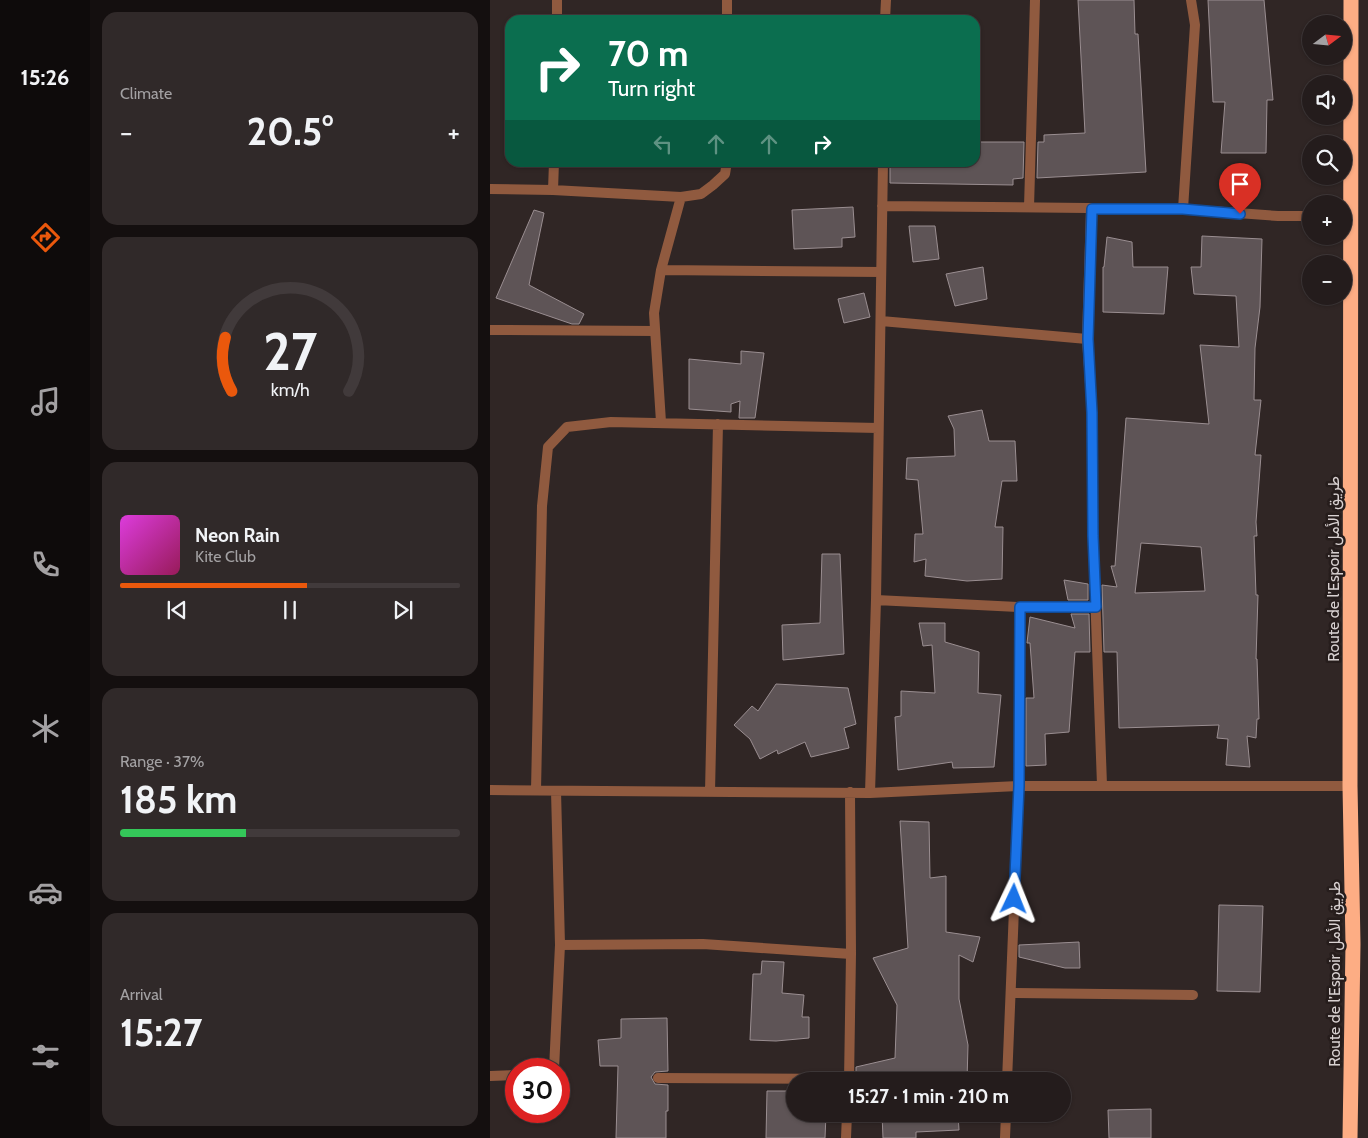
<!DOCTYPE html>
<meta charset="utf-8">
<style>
:root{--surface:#241c1c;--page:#302929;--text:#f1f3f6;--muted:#a3a1a3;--line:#413a3b;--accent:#ea580c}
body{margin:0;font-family:Cabin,Vazirmatn,sans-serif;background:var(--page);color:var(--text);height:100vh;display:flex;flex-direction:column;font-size:19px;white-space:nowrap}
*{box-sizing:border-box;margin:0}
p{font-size:16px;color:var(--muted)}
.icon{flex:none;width:28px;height:28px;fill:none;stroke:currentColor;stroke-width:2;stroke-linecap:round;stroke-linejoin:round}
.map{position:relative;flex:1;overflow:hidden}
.drawer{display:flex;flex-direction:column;gap:12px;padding:12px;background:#140f0f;width:400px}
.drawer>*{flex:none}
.top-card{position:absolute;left:15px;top:15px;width:475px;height:152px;border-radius:15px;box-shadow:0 1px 4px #0004,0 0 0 1px var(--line);background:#0b6e4f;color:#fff;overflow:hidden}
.needle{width:32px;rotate:74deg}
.buttons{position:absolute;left:812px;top:15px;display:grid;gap:10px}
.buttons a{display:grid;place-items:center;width:50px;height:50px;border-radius:50%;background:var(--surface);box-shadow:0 1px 4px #0004,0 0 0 1px var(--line);font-size:25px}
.speed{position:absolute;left:15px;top:1058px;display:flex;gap:10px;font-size:25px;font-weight:700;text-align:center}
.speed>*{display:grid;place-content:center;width:65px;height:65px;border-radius:50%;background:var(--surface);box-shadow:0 1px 4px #0004,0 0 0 1px var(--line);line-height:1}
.speed .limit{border:8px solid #d22;background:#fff;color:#111}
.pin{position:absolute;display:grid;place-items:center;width:42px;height:42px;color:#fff;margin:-51px -21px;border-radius:50% 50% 50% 0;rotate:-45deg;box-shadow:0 0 5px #0007}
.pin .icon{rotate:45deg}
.me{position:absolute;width:55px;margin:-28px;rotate:2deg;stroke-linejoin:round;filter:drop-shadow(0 0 4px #0008)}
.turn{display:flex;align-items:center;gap:18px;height:105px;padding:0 20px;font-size:22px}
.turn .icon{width:65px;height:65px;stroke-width:2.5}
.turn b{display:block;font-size:35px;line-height:42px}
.lanes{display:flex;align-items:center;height:48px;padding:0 20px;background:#0003;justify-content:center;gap:25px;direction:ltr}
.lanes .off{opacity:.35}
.big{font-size:38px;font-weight:700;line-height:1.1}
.drawer .card{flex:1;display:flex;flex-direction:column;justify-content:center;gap:8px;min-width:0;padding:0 18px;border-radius:15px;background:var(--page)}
.drawer .dial{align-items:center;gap:0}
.dial svg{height:130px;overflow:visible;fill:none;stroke:var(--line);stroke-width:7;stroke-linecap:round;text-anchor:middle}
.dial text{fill:var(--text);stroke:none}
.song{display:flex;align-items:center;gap:15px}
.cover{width:60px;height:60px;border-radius:8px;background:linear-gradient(135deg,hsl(300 70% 55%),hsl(330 70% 35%))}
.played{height:5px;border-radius:2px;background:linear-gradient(90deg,var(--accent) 55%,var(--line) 55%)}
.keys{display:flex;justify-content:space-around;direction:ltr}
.heat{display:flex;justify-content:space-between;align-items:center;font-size:28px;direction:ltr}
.charge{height:8px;border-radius:4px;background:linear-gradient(90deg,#34c759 37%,var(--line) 0)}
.trip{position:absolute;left:296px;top:1072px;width:285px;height:50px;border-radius:25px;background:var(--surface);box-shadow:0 1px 4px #0004,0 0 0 1px var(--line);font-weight:700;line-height:50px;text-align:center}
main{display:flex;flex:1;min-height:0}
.menu{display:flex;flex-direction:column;width:90px;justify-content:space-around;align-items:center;background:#0e0b0b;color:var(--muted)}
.menu .icon{width:35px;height:35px}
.menu .current{color:var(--accent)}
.menu b{font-size:22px;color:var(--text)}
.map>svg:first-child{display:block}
.building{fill:#5e5456;stroke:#9a8e91;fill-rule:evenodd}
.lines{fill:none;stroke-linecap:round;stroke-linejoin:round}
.street{stroke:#905a3f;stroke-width:10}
.highway{stroke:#fdad84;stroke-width:15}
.route-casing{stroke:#114b97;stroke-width:12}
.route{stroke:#1a73e8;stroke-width:9}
.labels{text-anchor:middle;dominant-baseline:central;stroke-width:5;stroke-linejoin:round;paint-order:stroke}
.street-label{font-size:16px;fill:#d8d1d1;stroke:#261d1c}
</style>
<main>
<nav class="menu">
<b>15:26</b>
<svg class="icon current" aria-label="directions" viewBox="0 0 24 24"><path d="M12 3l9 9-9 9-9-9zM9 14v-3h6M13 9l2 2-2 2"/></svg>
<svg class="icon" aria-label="music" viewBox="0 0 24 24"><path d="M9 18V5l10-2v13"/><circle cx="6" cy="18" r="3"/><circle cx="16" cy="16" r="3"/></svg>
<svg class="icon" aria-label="phone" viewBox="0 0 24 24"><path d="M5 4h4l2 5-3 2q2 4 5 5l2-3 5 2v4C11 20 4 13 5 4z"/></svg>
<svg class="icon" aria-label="climate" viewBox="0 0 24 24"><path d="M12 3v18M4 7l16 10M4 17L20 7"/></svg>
<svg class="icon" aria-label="car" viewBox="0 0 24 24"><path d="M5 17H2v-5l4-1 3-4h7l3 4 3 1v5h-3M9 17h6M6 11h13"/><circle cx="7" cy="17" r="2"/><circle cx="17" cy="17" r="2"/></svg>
<svg class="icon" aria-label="filters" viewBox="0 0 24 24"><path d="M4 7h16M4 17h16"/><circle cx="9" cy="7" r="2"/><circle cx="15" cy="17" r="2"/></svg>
</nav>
<section class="drawer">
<div class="card"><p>Climate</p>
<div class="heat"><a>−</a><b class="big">20.5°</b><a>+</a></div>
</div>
<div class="card dial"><svg viewBox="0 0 100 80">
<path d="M14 69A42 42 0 1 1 86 69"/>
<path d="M14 69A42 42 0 0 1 10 36" stroke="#ea580c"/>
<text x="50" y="56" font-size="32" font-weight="700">27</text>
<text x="50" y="72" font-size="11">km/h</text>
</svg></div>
<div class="card">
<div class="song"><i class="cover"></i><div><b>Neon Rain</b><p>Kite Club</p></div></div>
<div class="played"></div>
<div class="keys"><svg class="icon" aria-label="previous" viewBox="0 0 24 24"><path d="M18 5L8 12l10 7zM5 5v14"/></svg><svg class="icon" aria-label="pause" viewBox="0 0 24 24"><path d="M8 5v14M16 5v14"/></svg><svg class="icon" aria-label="next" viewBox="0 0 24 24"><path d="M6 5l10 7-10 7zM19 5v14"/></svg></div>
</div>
<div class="card"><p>Range · 37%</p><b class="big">185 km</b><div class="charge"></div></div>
<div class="card"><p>Arrival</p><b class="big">15:27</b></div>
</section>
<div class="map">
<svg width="878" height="1138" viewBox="0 0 878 1138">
<rect width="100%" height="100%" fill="#302625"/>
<!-- building -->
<path class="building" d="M588 0H644L645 34H648L656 172 547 178 548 142H554V135L595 133Z
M718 0H774L783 100H777L776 153H731L735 102H723Z
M485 142H534L533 178 523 179V185L400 183V162H485Z
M363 207 365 237 352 238V247L304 249 302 210Z
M44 210 54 213 39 285 94 314 89 324H82L6 298Z
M419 226H445L449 259 423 262Z
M712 236 772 239 770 307 765 348 764 400H771L765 455H771L766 522 767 536H764L766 595H768L766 659H767L769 719H767L766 738 757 736 760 767 736 765 738 739 727 738 729 725 629 728 627 652H614L612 585 627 587 621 566H625L636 418 719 424 710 345 749 347 746 296 704 294 701 267H711ZM651 543 711 547 715 591 645 593Z
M617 237 642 242 643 267H678L674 314 613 312V267H614Z
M493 267 497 299 465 306 456 274Z
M374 293 380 317 354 323 348 299Z
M251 351 274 353 265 418H249L250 401 241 404V412L199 409V359L251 364Z
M492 410 499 441H525L527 481H512L505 527H513L512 579 477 581 435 576 436 559 424 562 425 534H433L428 480 416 479 417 458 465 456 464 429 458 416Z
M332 554H350L354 654 293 660 292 625 330 623Z
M574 580 598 584V600H578Z
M581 614H599L600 652H585L579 732 555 734 556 765 536 766V698H544L540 643H537L540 617 585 628Z
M429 623H455V642L489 652 488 693 511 695 504 767 463 768 462 762 408 770 405 717 411 716V691L445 693 442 645 433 646Z
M286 684 358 688 366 724 354 728 359 748 321 757 315 742 288 754 287 750 270 759 260 739 244 725 262 706 268 711Z
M410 821 439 822 440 878 456 876V932L490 937 483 962 469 955V999L478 1045 477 1081H366V1067L405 1058 407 1005 383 958 418 948Z
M729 905 773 906 770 992 727 991Z
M589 942 590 968H575L529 957V945Z
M272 961 294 962 292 993 314 995 312 1017H319V1038L286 1041 260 1040 263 974H271Z
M177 1018 178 1071 165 1072 161 1077 165 1084 178 1085V1111H176V1138H126L128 1066H110L108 1040 131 1038V1019Z
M277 1091H305V1114H336L335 1138H276Z
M661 1109V1138H619L618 1110Z
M392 1114H468L469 1130 426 1132V1138H393Z"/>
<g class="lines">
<!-- street -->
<path class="street" d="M237 0V20
M67 20V0
M395 20 396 0
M0 189 63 190 191 197 211 194 223 185 235 174 237 162
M63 190 64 162
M392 206 693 209 788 216H821
M539 207 545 0
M601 209 597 339 602 413 603 536 612 785
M693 209 705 25 701 0
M171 270 391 272
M391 321 597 339
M0 330 165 331
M171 422 164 313 171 270 191 197
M386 600 530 607H606
M0 790 380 793 529 786H860
M46 790 52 506 58 447 77 427 121 422 388 428
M66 791 70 945 213 944 361 954
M220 792 228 424
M380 793 386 600 393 162
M521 993 703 995
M64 1069 70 945
M0 1076 26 1075
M168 1078 359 1079
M359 1081 361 954 360 792
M517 1081 529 786 530 607
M356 1138 357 1114
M515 1138 516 1114"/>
<!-- highway -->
<path class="highway" d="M860 1138 863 944 860 786 861 0"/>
</g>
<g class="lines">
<defs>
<path id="route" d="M524 899 529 786 530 607H606L603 536 602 413 598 339 602 209H693L750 214"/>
</defs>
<!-- route casing -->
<use href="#route" class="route-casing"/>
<!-- route -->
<use href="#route" class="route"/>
</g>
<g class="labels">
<!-- street labels -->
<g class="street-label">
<text transform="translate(843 569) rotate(-90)">Route de l’Espoir طريق الأمل</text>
<text transform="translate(844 974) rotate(-90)">Route de l’Espoir طريق الأمل</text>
</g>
</g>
</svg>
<div class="buttons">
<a><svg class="needle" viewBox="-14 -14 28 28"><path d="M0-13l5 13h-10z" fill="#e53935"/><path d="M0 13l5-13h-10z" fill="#a3a1a3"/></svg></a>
<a><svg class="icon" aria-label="sound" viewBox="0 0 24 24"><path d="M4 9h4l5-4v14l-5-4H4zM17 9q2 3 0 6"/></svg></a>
<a><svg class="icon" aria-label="search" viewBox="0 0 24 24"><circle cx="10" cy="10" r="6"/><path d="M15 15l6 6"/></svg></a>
<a>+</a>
<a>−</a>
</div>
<div class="speed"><div class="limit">30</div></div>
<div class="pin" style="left:750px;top:214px;background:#d93025"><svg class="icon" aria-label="arrive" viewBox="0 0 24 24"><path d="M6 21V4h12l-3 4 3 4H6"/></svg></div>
<svg class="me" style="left:524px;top:899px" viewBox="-20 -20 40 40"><path d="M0-17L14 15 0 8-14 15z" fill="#1a73e8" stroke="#fff" stroke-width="4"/></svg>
<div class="trip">15:27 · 1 min · 210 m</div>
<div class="top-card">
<div class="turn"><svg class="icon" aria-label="right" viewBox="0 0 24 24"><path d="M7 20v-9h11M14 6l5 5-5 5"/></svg><div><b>70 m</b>Turn right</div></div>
<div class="lanes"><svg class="icon off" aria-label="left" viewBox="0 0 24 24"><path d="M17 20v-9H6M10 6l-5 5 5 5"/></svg><svg class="icon off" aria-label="ahead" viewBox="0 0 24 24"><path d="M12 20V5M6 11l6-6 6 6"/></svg><svg class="icon off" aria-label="ahead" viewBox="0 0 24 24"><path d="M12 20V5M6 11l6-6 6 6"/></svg><svg class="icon" aria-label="right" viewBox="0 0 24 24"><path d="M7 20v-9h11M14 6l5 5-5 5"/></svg></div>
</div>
</div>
</main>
